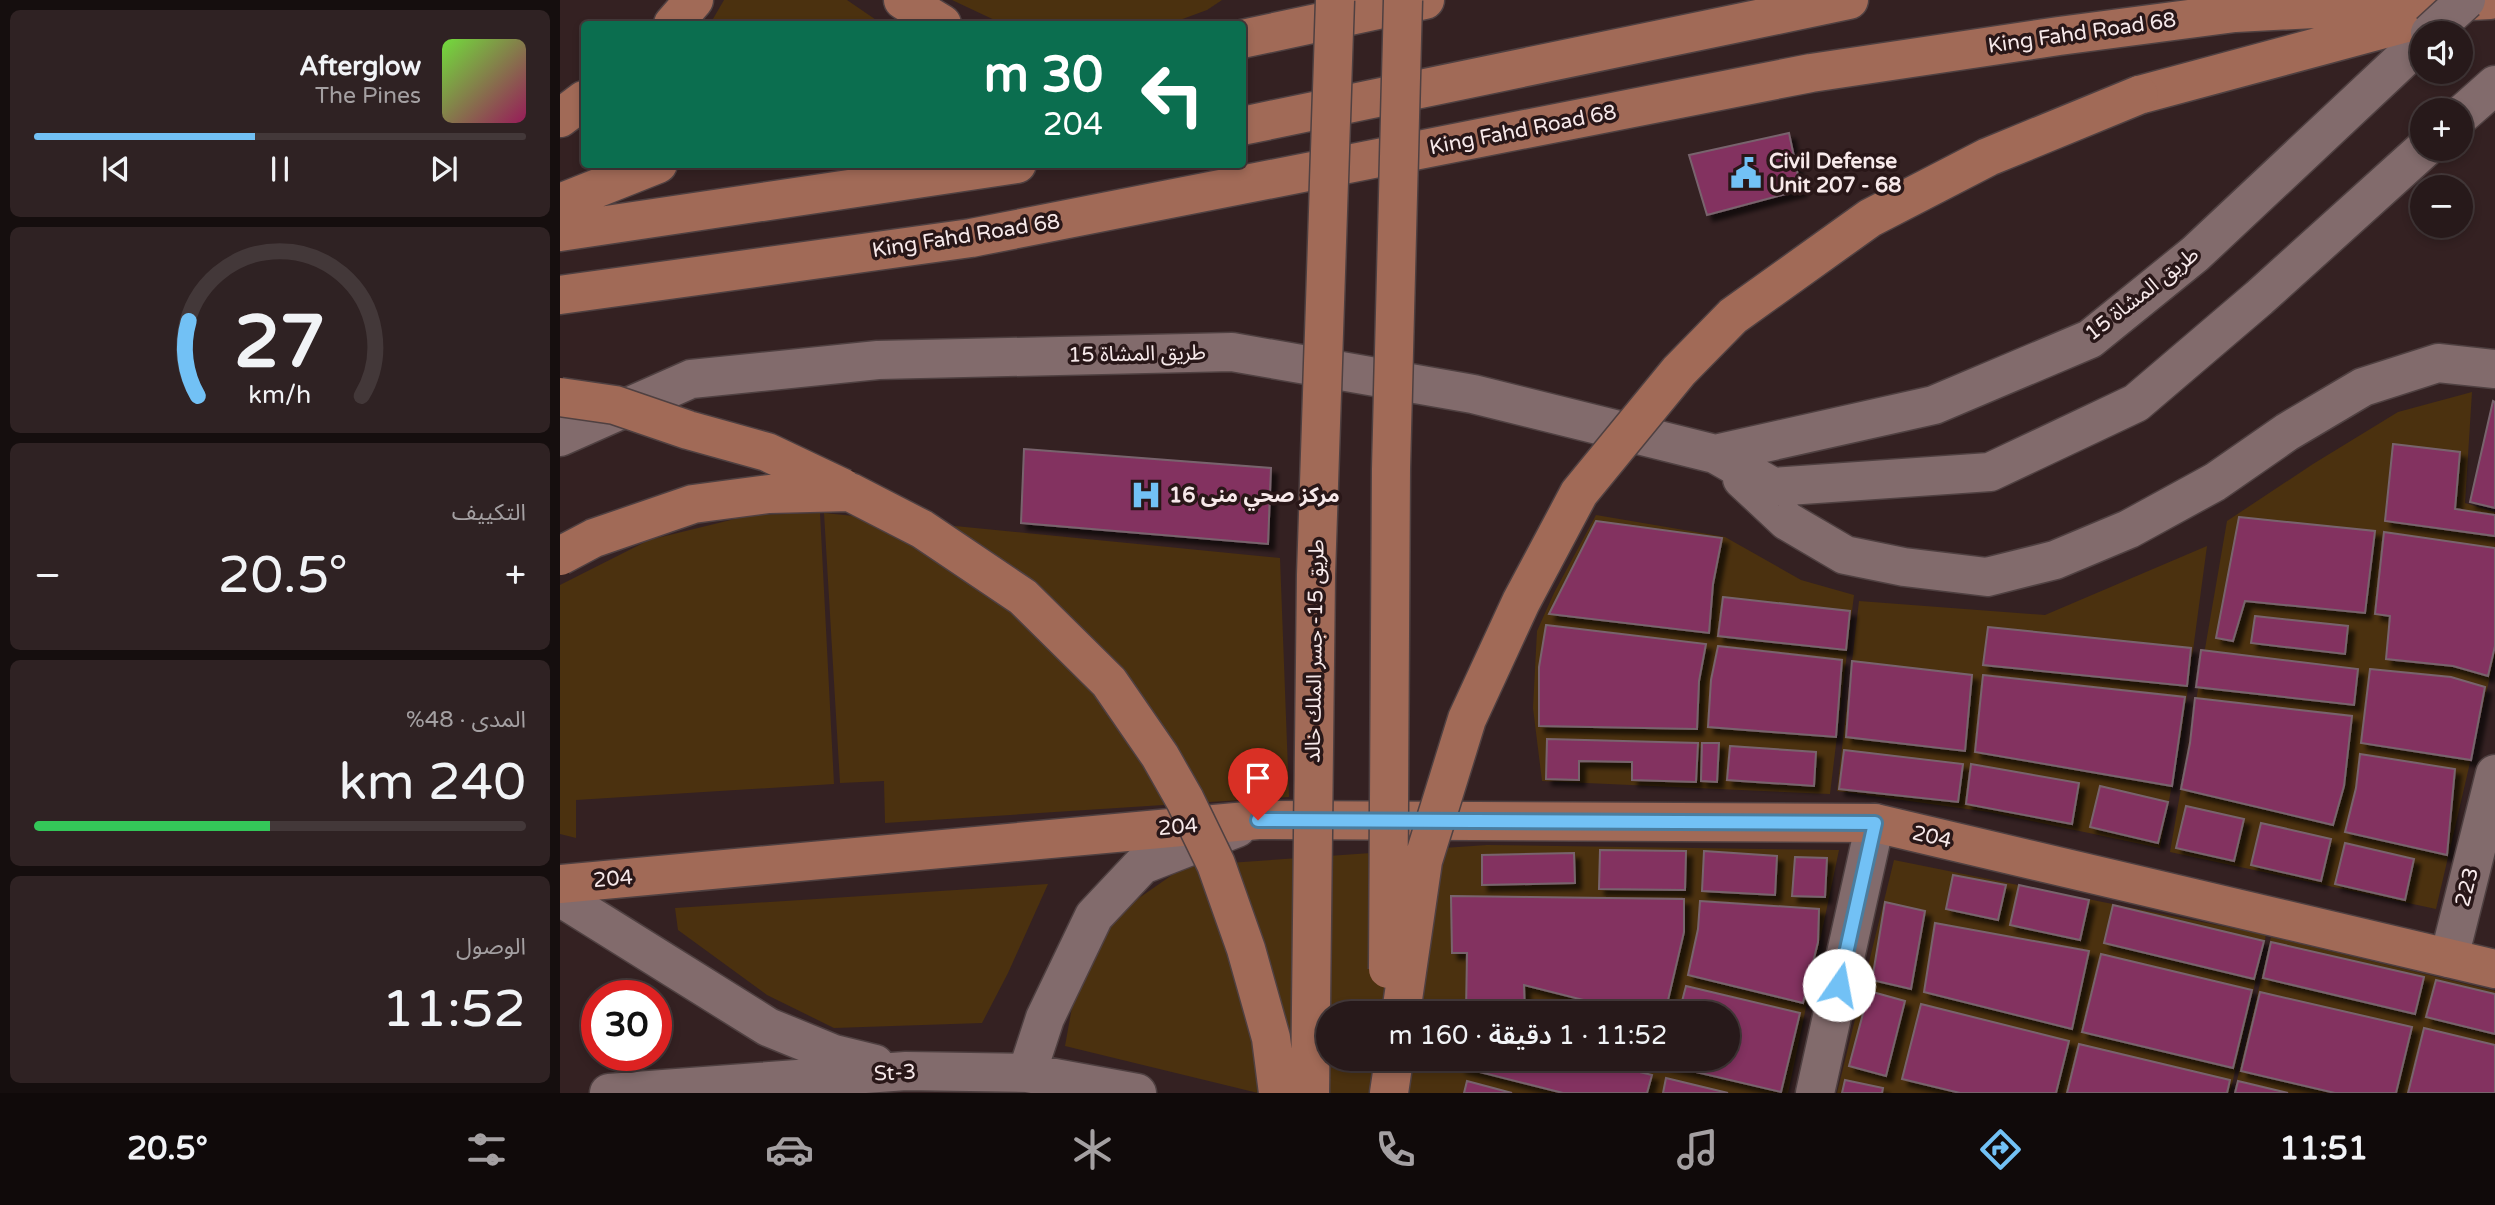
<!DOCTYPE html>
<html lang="ar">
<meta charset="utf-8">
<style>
:root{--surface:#27191a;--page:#2f2223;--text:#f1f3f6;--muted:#a4a0a2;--line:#433839;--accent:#72c1f5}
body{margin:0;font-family:"Varela Round","Noto Sans Arabic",sans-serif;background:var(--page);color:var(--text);direction:rtl;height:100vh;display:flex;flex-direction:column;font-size:26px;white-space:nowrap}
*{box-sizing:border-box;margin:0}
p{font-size:23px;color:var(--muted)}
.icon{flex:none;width:38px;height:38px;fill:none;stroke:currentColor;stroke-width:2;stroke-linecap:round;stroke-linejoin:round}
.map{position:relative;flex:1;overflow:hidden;direction:ltr}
.sheet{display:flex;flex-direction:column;gap:10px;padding:10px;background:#150e0e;width:560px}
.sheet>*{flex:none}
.hud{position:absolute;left:21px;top:21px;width:665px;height:147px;border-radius:7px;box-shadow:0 4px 10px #0003,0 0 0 2px var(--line);direction:rtl;background:#0b6e4f;color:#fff;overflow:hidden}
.fabs{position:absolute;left:1850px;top:21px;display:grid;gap:14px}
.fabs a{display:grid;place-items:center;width:63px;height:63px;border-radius:50%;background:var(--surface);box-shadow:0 4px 10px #0003,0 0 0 2px var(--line);font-size:35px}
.speed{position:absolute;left:21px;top:980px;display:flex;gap:14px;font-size:35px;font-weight:700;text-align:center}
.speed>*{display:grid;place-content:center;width:91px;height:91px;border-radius:50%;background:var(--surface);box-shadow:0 4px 10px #0003,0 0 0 2px var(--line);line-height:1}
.speed .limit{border:10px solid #d22;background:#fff;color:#111}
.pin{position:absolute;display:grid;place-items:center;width:60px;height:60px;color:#fff;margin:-72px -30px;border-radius:50% 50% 50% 0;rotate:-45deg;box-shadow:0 0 7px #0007}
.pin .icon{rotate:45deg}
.me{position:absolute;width:77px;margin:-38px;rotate:12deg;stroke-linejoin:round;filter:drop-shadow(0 0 5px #0008)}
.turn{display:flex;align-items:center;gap:24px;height:147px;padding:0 28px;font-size:32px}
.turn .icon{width:91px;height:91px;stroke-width:2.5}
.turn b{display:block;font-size:49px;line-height:60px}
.big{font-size:52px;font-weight:600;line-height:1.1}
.sheet .tile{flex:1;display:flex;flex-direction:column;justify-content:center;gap:10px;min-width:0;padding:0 24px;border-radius:10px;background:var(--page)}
.sheet .dial{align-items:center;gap:0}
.dial svg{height:182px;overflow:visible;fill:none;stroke:var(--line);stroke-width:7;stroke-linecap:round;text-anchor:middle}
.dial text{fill:var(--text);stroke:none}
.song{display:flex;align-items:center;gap:21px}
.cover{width:84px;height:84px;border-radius:10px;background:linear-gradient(135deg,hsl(100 70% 55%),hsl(330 70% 35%))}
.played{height:7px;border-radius:4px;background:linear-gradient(90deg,var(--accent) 45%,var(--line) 45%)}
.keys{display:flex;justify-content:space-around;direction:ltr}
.heat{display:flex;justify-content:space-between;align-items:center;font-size:38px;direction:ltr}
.charge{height:10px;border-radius:5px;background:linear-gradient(90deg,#34c759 48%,var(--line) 0)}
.trip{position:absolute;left:756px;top:1001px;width:424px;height:70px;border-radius:35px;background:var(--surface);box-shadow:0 4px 10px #0003,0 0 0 2px var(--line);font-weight:600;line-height:70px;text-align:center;direction:rtl}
.menu{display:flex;height:112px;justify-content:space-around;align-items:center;background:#100a0a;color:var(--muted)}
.menu .icon{width:49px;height:49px}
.menu .on{color:var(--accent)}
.menu b{font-size:32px;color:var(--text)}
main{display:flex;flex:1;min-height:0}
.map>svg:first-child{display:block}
.green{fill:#4b310f;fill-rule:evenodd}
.building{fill:#833260;stroke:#78646d;stroke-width:2;filter:url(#shadow)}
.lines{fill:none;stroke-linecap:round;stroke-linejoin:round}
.minor-casing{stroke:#4f4041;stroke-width:41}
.major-casing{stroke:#4f4041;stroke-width:41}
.minor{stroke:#826b6c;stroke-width:38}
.major{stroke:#a16a57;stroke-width:38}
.minor-bridge-casing{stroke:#4f4041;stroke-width:41;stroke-linecap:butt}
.major-bridge-casing{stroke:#4f4041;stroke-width:41;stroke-linecap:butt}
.minor-bridge{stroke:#826b6c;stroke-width:38}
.major-bridge{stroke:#a16a57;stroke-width:38}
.route-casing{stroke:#4a7d9f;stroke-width:18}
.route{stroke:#72c1f5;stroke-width:12}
.labels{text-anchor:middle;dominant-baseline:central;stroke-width:7;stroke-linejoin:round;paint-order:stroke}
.street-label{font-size:21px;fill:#f7e9ea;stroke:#291718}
.poi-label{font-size:21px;font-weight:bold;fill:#f7e9ea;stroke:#291718;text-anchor:start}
</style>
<main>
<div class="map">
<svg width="1935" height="1093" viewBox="0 0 1935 1093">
<defs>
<filter id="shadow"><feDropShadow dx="6" dy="6" stdDeviation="2" flood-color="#0009"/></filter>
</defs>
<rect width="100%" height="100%" fill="#342122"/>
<!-- green -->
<path class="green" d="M164 0H287L322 24H150Z
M392 0H662L647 10 609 24H443Z
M1912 392 1905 503 1935 512V655L1876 909 1610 852 1667 521 1753 464 1838 412Z
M260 513 274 784 16 800V838L0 834V585L89 540 191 515Z
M264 513 720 558 729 797 325 823 324 781 280 783Z
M1036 515 1165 537 1241 580 1294 595 1270 794 982 781 973 708 977 631 994 593Z
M1647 546 1622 732 1600 848 1429 812 1277 791 1299 601 1485 615Z
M927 845 1279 850 1228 1093H698L505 1046 518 974 556 914 625 866ZM768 1013H1167V1059H768Z
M1334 860 1706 935 1670 1093H1277Z
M488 884 448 973 422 1023 274 1028 207 995 118 930 115 908Z
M1711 937 1935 991V1093H1674Z"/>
<!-- building -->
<path class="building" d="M1229 133 1241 190 1147 215 1129 155Z
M1933 401 1935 402V508L1910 502Z
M1833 444 1900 452 1895 509 1935 515V536L1825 521Z
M464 449 711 468 708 544 461 523Z
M1679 517 1815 531 1805 613 1685 601 1673 641 1656 638Z
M1036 521 1162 538 1153 584 1149 633 989 614Z
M1824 532 1935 548V646L1928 676 1893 666 1826 659 1830 616 1815 614Z
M1163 597 1290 611 1286 650 1158 636Z
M1695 616 1788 626 1785 654 1691 643Z
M986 625 1146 644 1139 681 1137 729 979 726V667Z
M1428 627 1631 648 1627 686 1423 665Z
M1158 646 1282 660 1276 737 1148 727 1151 680Z
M1641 650 1798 669 1794 705 1636 687Z
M1292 661 1412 675 1405 751 1286 737Z
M1810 669 1891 677 1925 687 1911 760 1801 743Z
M1423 675 1625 697 1612 786 1415 752Z
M1635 698 1792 716 1784 786 1773 825 1621 789 1630 743Z
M987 739 1138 743 1136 782 1072 780V762L1019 761V780L986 779Z
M1142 743H1159L1157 782 1141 781Z
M1170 746 1256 752 1254 786 1167 780Z
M1284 750 1403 764 1398 802 1279 789Z
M1800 754 1895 769 1887 855 1785 832 1796 788Z
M1411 764 1519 783 1512 824 1406 804Z
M1540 786 1608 802 1598 843 1530 827Z
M1626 806 1684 819 1674 861 1616 848Z
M1701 823 1771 839 1761 881 1691 865Z
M1785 843 1854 859 1845 900 1775 884Z
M1040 850 1126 851 1125 890 1039 889Z
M1144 851 1217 856 1215 895 1142 891Z
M1014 853 1015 883 922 885V855Z
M1235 857 1267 858 1265 897 1232 896Z
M1393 875 1446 885 1438 920 1386 909Z
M1459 885 1529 900 1520 940 1450 925Z
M891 896 1124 899V932L1105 1013H1075L964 985 965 1013H906L907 953H892Z
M1140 901 1259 909 1258 942 1243 1003 1128 975 1138 929Z
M1325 902 1365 911 1351 989 1312 980Z
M1553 905 1704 941 1694 979 1544 943Z
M1375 923 1529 951 1512 1029 1364 992Z
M1711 942 1864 977 1855 1014 1703 978Z
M1541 954 1692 990 1673 1068 1522 1032Z
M1876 980 1935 994V1034L1866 1017Z
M1126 986 1240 1013 1221 1092 1106 1065 1107 1059H1167V1013H1119Z
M1309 991 1345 1001 1326 1076 1289 1066Z
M1700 992 1852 1027 1836 1093H1775L1681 1071Z
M1361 1004 1509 1041 1496 1093H1400L1342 1079Z
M1864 1028 1935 1045V1093H1848Z
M1519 1044 1670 1080 1667 1093H1507Z
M902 1059H1026L1092 1075 1087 1093H1003L900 1067Z
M1106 1078 1168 1093H1103Z
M1285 1080 1323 1088 1322 1093H1282Z
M907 1081 952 1093H904Z
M1678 1081 1728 1093H1675Z"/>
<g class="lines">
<defs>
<path id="minor" d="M1900 116 1935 85
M0 437 131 379 318 360 672 352 913 394 1155 454 1213 487 1430 472 1576 403 1699 298 1864 149
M1155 454 1374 405 1530 339 1635 254 1862 41
M1182 479 1227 521 1285 555 1344 567 1427 577 1495 560 1569 529 1655 482 1727 432 1803 387 1878 363 1935 369
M0 897 208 1027 274 1054 315 1064
M1889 958 1935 774
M467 1073 485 1018 534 916 582 865 677 828
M49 1093 346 1071 467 1073 577 1093
M1255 1093 1315 823"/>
<path id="major" d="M343 0 382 24
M113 24 134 0
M682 39 865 0
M1579 95 1854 21
M0 118 24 100
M682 126 1289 0
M0 203 98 164
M0 232 457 164
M0 295 411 238 1251 73 1499 36 1675 13 1930 0
M0 884 698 820 1315 823 1935 969
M829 1093 834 1059"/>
</defs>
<!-- minor casing -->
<use href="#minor" class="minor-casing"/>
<!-- major casing -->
<use href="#major" class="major-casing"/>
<!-- minor -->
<use href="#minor" class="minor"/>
<!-- major -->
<use href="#major" class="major"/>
<defs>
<path id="minor-bridge" d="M1870 33 1906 0"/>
<path id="major-bridge" d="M0 397 55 405 128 430 207 452 283 488
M0 556 34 538 133 504 209 494 290 492 362 529 463 597 549 682 600 756 625 800 656 864 686 949 711 1038 718 1093
M828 969 831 469 843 0
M841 1013 863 861 907 719 961 602 1019 493 1119 371 1173 316 1310 218 1428 157 1579 95
M750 1093 756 575 775 0"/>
</defs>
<!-- minor-bridge casing -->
<use href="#minor-bridge" class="minor-bridge-casing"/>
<!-- major-bridge casing -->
<use href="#major-bridge" class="major-bridge-casing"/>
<!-- minor-bridge -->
<use href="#minor-bridge" class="minor-bridge"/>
<!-- major-bridge -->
<use href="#major-bridge" class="major-bridge"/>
</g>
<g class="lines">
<defs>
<path id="route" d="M698 820 1315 823 1279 985"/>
</defs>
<!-- route casing -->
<use href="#route" class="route-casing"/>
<!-- route -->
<use href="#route" class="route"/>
</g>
<!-- icons -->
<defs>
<symbol id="civic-bare" viewBox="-9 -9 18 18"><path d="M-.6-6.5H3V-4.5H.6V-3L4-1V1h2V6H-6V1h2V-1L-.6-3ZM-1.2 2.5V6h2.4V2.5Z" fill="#72c1f5" stroke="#291718" stroke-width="2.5" paint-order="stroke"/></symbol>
<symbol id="hospital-bare" viewBox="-9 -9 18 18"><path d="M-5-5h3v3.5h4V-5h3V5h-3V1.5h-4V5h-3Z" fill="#72c1f5" stroke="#291718" stroke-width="2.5" paint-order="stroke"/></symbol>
</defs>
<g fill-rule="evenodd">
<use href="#civic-bare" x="1164" y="151" width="44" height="44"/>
<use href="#hospital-bare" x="564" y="473" width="44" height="44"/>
</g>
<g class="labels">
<!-- street labels -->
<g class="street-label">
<text transform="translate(1522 33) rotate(-8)">King Fahd Road 68</text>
<text transform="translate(963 130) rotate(-11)">King Fahd Road 68</text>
<text transform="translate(406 236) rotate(-9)">King Fahd Road 68</text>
<text transform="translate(1582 294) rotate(-38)">طريق المشاة 15</text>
<text transform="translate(577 354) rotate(-1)">طريق المشاة 15</text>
<text transform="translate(755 651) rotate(-89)">طريق 15- جسر الملك خالد</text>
<text transform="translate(618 827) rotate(-5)">204</text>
<text transform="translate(1372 837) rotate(13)">204</text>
<text transform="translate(53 879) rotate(-5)">204</text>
<text transform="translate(1907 887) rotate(-76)">223</text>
<text transform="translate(335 1073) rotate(-3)">St-3</text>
</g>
<!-- poi labels -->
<g class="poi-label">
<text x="1209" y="161">Civil Defense<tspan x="1209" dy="24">Unit 207 - 68</tspan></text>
<text x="609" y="495">مركز صحي منى 16</text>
</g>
</g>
</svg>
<div class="fabs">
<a><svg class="icon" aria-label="sound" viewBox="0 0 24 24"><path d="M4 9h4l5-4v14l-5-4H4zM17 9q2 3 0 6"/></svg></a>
<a>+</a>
<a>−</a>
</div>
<div class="speed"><div class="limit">30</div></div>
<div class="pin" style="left:698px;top:820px;background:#d93025"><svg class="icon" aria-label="arrive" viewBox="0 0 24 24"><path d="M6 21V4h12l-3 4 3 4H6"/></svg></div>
<svg class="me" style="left:1279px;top:985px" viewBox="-20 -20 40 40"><circle r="19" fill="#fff"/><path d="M0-13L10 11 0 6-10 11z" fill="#72c1f5"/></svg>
<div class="trip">11:52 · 1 دقيقة · 160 m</div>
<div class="hud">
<div class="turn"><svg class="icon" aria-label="left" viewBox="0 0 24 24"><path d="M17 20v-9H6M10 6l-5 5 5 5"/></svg><div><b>30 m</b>204</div></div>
</div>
</div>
<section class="sheet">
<div class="tile">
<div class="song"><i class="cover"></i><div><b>Afterglow</b><p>The Pines</p></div></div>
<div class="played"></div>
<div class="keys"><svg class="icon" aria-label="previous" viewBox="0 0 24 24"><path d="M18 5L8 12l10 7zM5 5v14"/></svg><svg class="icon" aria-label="pause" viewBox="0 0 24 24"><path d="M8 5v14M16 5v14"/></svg><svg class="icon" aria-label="next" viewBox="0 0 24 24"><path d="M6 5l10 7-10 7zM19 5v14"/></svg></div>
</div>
<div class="tile dial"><svg viewBox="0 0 100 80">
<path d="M14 69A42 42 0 1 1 86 69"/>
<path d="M14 69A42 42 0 0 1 10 36" stroke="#72c1f5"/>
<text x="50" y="56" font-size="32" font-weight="700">27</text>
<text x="50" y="72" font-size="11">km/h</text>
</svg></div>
<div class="tile"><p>التكييف</p>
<div class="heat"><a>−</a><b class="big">20.5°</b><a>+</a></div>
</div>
<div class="tile"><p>المدى · 48%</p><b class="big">240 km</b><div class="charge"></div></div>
<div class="tile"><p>الوصول</p><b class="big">11:52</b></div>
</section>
</main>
<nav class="menu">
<b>11:51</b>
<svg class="icon on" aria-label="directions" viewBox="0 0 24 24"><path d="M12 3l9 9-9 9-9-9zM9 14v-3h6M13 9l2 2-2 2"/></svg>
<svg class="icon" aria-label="music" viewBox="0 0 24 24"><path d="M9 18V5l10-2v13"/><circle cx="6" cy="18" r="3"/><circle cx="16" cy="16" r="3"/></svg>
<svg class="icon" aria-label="phone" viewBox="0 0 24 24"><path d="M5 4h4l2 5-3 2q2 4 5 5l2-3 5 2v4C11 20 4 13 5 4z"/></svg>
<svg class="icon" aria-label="climate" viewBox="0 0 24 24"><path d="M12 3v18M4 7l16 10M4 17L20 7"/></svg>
<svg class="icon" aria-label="car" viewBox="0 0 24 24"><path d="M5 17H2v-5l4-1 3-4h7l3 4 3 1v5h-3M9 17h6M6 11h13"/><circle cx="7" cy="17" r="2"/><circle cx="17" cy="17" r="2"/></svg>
<svg class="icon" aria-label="filters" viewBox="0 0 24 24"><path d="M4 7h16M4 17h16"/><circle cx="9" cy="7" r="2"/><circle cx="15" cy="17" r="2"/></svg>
<b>20.5°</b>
</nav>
